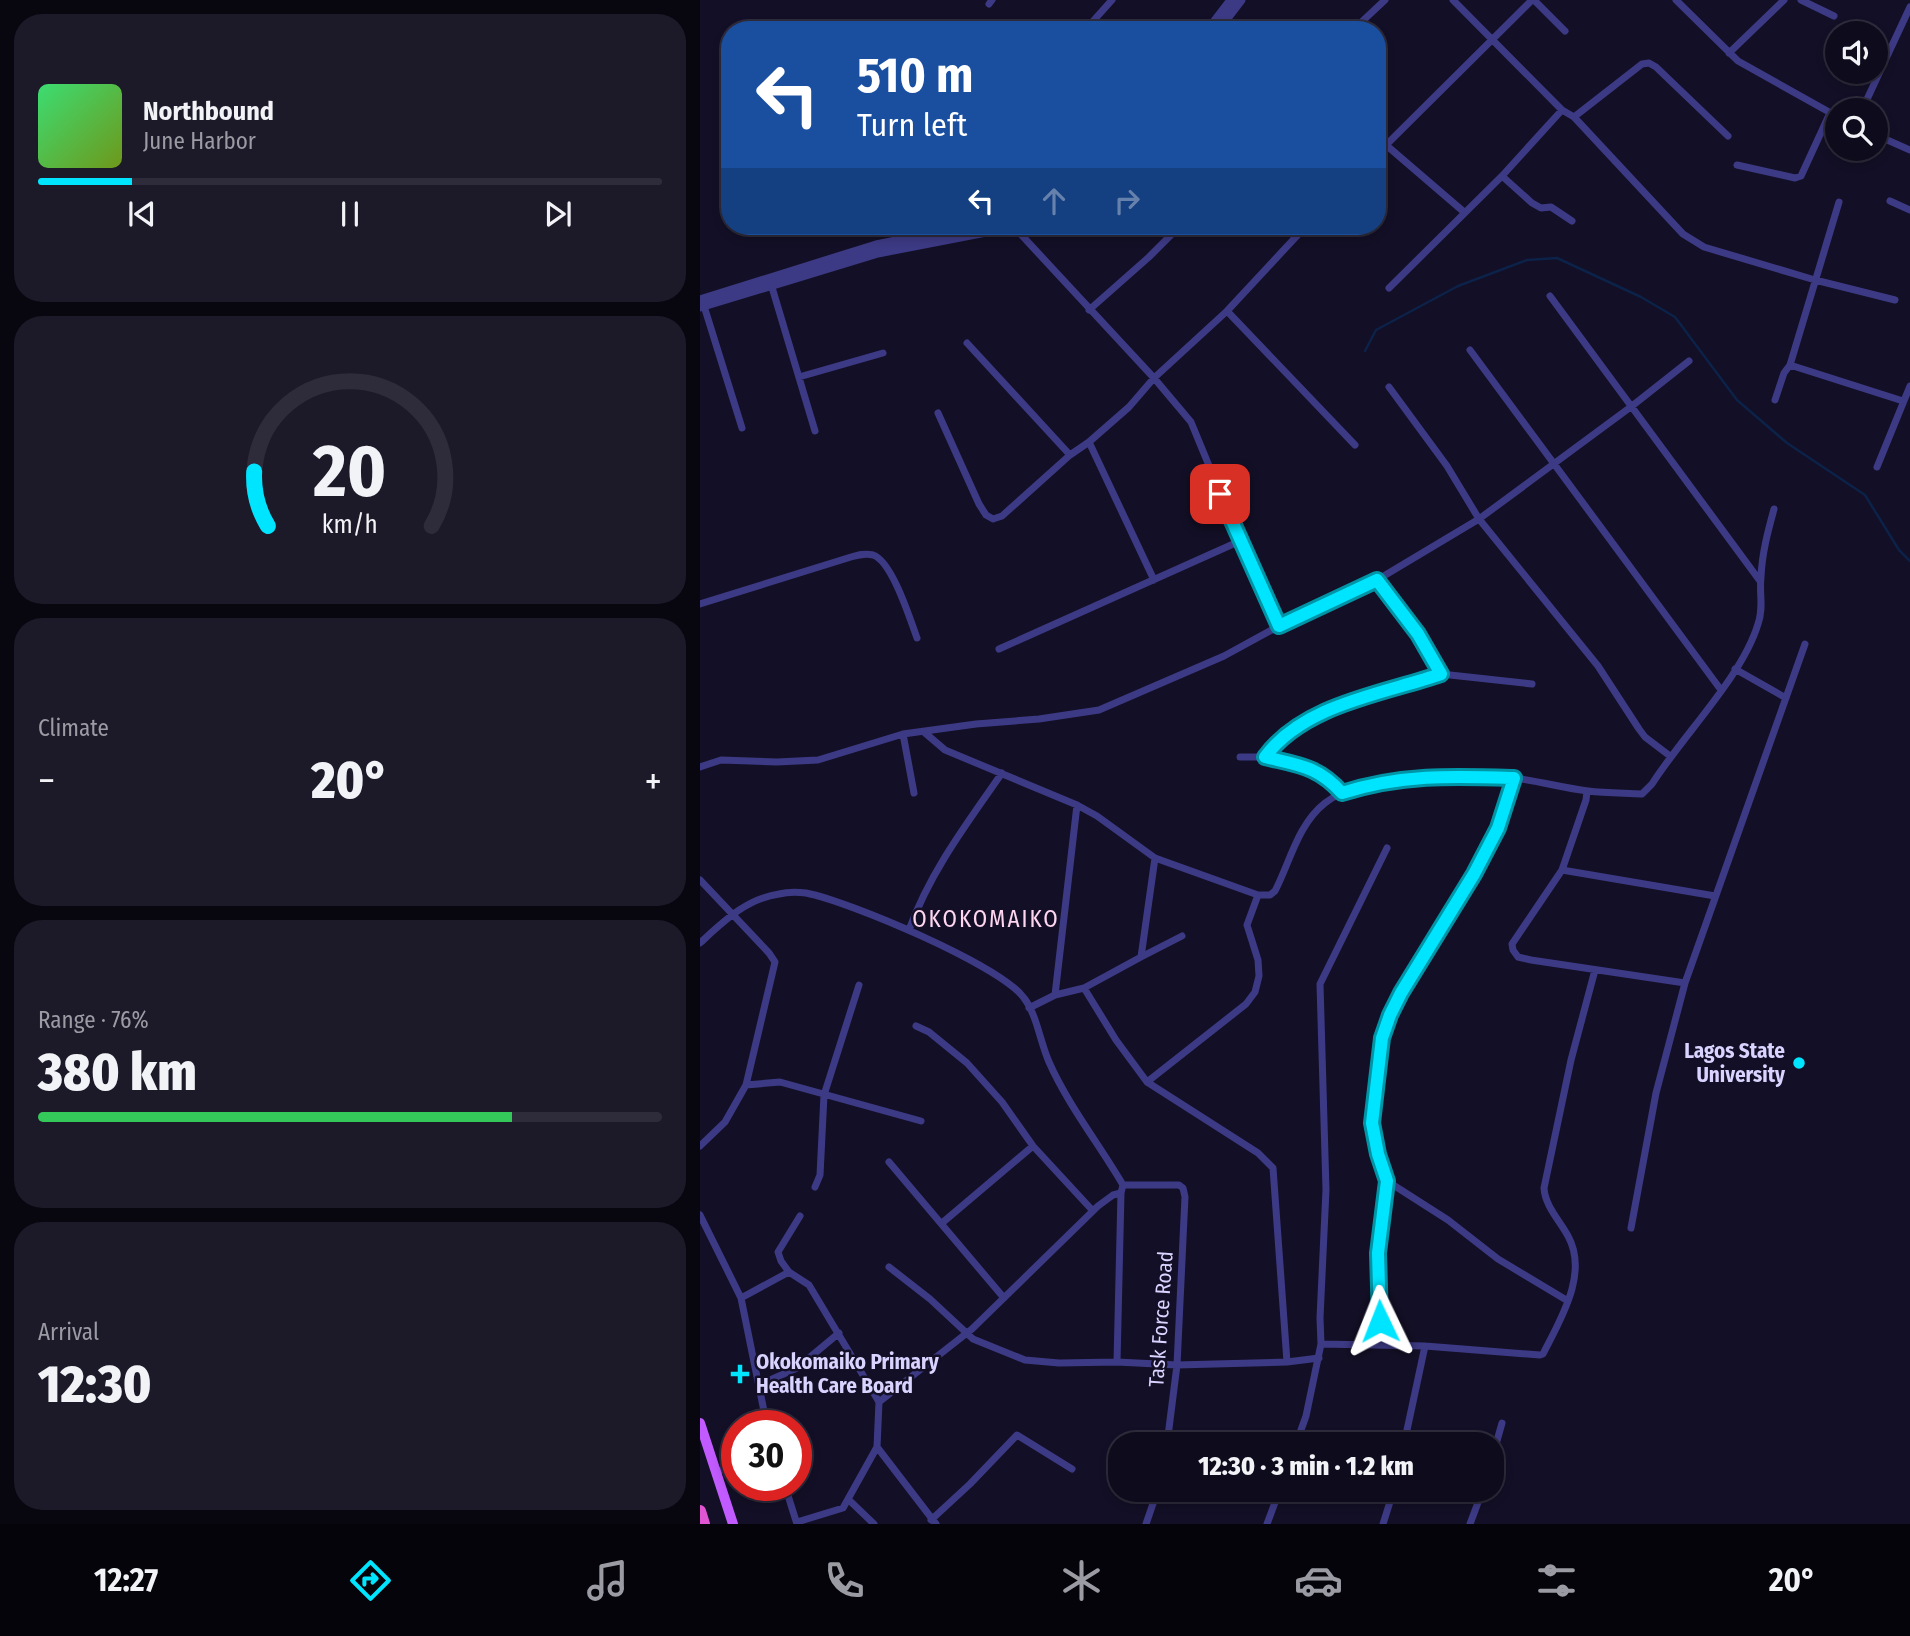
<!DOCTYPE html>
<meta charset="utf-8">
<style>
:root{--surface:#0e0b1c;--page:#1c1929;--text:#f1f3f6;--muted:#9b9ba3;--line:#2e2b3b;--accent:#00e5ff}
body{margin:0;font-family:"Fira Sans Condensed",sans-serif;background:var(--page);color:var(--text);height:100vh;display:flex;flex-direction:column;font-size:26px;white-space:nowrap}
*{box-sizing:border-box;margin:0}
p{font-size:23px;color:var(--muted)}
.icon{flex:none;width:38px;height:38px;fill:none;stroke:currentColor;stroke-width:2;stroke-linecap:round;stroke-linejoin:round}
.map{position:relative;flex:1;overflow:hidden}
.drawer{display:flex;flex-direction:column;gap:14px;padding:14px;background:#08060f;width:700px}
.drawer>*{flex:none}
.top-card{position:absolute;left:21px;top:21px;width:665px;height:214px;border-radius:28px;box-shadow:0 4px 10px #0003,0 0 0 2px var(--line);background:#1a4fa0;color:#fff;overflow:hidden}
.buttons{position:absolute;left:1125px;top:21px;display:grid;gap:14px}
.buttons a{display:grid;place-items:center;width:63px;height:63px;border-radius:50%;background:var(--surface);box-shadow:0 4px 10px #0003,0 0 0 2px var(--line);font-size:35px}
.speed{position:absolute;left:21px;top:1410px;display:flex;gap:14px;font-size:35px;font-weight:700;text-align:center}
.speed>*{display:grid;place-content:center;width:91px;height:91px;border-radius:50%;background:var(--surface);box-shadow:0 4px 10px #0003,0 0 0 2px var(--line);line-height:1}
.speed .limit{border:10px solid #d22;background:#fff;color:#111}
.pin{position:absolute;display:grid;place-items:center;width:60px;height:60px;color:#fff;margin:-30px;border-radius:14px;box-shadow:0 4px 10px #0006}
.me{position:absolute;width:77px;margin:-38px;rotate:358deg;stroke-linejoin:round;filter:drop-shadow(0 0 5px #0008)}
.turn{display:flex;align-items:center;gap:24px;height:147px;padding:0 21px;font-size:32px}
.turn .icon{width:91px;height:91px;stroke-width:2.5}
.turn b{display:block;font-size:49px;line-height:60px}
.lanes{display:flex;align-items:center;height:66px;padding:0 21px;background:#0003;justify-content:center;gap:35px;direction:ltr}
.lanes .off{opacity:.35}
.big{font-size:52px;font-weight:800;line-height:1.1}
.drawer .widget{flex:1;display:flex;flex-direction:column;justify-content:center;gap:10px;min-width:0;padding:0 24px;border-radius:28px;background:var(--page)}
.drawer .dial{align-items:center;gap:0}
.dial svg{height:182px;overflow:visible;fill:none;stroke:var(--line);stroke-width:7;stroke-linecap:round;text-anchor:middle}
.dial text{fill:var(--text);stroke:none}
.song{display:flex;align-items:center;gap:21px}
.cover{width:84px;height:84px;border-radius:10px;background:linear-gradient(135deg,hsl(140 70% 55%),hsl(80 70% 35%))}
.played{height:7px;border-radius:4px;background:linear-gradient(90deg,var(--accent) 15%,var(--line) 15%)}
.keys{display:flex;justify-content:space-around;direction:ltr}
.heat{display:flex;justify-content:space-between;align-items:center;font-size:38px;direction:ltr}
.charge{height:10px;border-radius:5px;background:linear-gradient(90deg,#34c759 76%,var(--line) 0)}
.trip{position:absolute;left:408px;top:1432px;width:396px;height:70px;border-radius:28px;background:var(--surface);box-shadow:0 4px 10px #0003,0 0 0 2px var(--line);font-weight:800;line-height:70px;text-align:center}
.dock{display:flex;height:112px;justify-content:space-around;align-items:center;background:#06040b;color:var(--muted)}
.dock .icon{width:49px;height:49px}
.dock .current{color:var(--accent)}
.dock b{font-size:32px;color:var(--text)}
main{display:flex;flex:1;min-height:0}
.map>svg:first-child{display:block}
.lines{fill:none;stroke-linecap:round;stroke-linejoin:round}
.stream{stroke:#0c2248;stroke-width:2.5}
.minor{stroke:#3d3a85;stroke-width:7}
.tertiary{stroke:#3d3a85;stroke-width:9}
.primary{stroke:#c25bff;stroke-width:10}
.trunk{stroke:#e055d1;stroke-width:12}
.route-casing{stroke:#0095a6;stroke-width:18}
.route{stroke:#00e5ff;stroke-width:12}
.poi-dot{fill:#00e5ff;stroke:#130f26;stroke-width:2.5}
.labels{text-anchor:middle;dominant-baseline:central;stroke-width:5;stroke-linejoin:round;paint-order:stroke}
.poi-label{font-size:21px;font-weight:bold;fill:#d9d4ff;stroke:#130f26;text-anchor:end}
.street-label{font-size:21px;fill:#d9d4ff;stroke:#130f26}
.neighbourhood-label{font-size:23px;letter-spacing:2px;fill:#ffd6f0;stroke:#130f26}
</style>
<main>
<section class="drawer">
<div class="widget">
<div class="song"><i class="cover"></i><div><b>Northbound</b><p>June Harbor</p></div></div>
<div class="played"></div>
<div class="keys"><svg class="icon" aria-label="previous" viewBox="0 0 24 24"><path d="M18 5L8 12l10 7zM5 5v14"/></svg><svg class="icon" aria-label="pause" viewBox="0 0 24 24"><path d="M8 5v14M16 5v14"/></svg><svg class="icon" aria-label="next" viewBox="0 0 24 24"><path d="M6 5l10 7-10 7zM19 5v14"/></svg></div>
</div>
<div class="widget dial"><svg viewBox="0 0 100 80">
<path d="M14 69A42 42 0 1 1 86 69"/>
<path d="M14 69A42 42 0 0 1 8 45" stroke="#00e5ff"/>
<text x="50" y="56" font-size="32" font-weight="700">20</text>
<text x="50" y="72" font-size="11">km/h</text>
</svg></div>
<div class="widget"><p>Climate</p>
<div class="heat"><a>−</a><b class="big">20°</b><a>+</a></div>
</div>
<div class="widget"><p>Range · 76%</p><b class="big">380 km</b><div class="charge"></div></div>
<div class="widget"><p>Arrival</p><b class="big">12:30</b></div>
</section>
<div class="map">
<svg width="1210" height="1524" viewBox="0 0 1210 1524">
<rect width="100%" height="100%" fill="#130f26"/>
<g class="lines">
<!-- stream -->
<path class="stream" d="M665 351 676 330 758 286 827 260 857 258 941 297 975 317 1037 400 1087 443 1165 495 1199 550 1210 561"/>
<!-- minor -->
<path class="minor" d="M753 0 862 110 874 117 983 234 1004 247 1115 280 1195 300
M834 0 865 31
M976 0 1038 61 1138 117
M1101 0 1134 16
M289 4 292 0
M386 29 412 0
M653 30 685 0
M1029 53 1084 0
M1162 110 1210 7
M874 117 942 64 949 63 956 67 1028 136
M1176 135 1210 150
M686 145 764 212
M677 154 832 0
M1037 165 1095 178 1101 176 1130 113
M802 176 832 203 841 208 851 207 872 221
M1190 201 1210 210
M1139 202 1090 365 1203 401
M314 227 454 378 491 422 540 541 579 626
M71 284 115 431
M689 288 802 176 862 110
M850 296 1060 581
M4 306 42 428
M389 310 449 257 480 226
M527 311 655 445
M267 343 370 455
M770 350 1021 690
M99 377 183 353
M689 387 747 466 779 519 898 666 939 729 945 737 970 756
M1075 400 1084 373 1090 365
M238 413 279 504 286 515 293 519 302 516 370 455 389 442 429 407 454 378 527 311 606 226
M389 442 454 580
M1177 467 1210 386
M677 580 718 634 741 674
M0 604 151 557C158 555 165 553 173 555 192 561 210 619 217 638
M299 649 540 541
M1035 669 1086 698
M224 732 245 750 377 805 397 816 455 858 558 895H570L575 891C590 862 598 824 625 803 666 771 764 773 814 778 839 781 863 788 888 791 906 793 924 793 942 794L952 784C983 735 1042 677 1058 624 1064 607 1059 594 1061 577 1062 553 1068 531 1074 509
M203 734 214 793
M540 757H565L579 740 616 718 659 698 741 674 832 684
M565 757C598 765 618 766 642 793
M0 767 21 760 77 762 118 760 203 734 276 724 339 719 399 710 524 656 579 626 677 580 779 519 932 406 989 361
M887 791 886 800 862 870 812 944 813 950 818 957 831 960 985 983
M862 870 1015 896
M0 880 69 953 75 962 46 1085 25 1122 0 1146
M209 930C230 872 267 823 302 773
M0 943C24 921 46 899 79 894 87 892 98 892 106 893 148 901 300 965 324 998 337 1015 340 1042 349 1062 368 1105 399 1144 423 1185
M441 957 482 936
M384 988 416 1040 447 1082 558 1153 573 1168 587 1362
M355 995 377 805
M329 1008 355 995 384 988 441 957 455 858
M216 1026 229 1032 267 1063 302 1102 333 1146 393 1211
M447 1082 546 1004 555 992 559 976 558 960 547 925 558 895
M46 1085 80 1082 221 1121
M189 1162 304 1298
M687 1181 748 1220 798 1259 868 1301
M115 1187 120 1175 124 1095 159 985
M0 1215 41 1298 67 1426
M242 1223 333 1146
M931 1228 956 1093 985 983 1105 644
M189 1267 230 1299 273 1339 325 1360 359 1363 417 1362 477 1365 587 1362 619 1358
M89 1272 81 1261 78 1252 100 1216
M41 1298 89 1272 109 1285 179 1402 177 1447 143 1508 97 1522
M621 1344 725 1346 840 1355 843 1354C860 1320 889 1274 868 1236 860 1221 845 1206 844 1188L871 1060 895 970
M681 1344 678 1253 687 1181 678 1154 672 1123 682 1038 690 1015 701 993 774 874 798 828 814 778
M417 1362 421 1193
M59 1385 97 1368 139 1333
M179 1402 272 1329 398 1206 413 1195 421 1193 423 1185H479L483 1188 485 1197 477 1365 467 1444
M596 1444 606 1416 621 1344 620 1318 626 1190 620 984 687 848
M704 1444 725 1346
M177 1447 236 1524
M791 1462 802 1423
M16 1473 37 1462
M85 1486 97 1524
M149 1500 174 1524
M231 1520 270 1484 317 1435 372 1469
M446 1524 458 1489
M567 1524 580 1489
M683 1524 694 1489
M770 1524 783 1489"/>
<!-- tertiary -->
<path class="tertiary" d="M508 30 531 0
M518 30 541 0
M0 300 176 245 271 226
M0 307 178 253 317 226"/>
<!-- primary -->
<path class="primary" d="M0 1423 33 1524"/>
<!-- trunk -->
<path class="trunk" d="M0 1511 4 1524"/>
</g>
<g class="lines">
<defs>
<path id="route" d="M520 494 579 626 677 580 718 634 741 674C683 694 604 704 565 757 598 765 618 766 642 793 701 774 753 776 814 778L798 828 774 874 701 993 690 1015 682 1038 672 1123 678 1154 687 1181 678 1253 680 1321"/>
</defs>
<!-- route casing -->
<use href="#route" class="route-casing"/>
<!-- route -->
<use href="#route" class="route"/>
</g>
<!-- markers -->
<g class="poi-dot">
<circle cx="1099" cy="1063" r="7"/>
<path d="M36.5 1363.5h7v7h7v7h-7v7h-7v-7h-7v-7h7z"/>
</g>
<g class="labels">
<!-- poi labels -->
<g class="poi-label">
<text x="1085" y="1051">Lagos State<tspan x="1085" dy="24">University</tspan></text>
<text x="56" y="1362" text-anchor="start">Okokomaiko Primary<tspan x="56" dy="24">Health Care Board</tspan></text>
</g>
<!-- street labels -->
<g class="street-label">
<text transform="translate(461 1319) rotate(-86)">Task Force Road</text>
</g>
<!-- neighbourhood labels -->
<g class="neighbourhood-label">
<text x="286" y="919">OKOKOMAIKO</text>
</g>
</g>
</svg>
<div class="buttons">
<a><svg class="icon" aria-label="sound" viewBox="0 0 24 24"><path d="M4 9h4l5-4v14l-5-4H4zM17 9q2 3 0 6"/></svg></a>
<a><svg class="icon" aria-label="search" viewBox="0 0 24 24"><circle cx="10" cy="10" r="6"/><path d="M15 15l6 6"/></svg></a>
</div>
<div class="speed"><div class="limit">30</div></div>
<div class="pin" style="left:520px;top:494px;background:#d93025"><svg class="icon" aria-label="arrive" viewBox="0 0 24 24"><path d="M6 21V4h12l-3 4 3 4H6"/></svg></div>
<svg class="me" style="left:680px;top:1321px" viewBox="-20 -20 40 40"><path d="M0-17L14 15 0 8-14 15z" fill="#00e5ff" stroke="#fff" stroke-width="4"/></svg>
<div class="trip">12:30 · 3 min · 1.2 km</div>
<div class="top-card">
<div class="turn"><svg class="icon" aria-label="left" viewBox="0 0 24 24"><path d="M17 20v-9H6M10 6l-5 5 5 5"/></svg><div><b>510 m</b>Turn left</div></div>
<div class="lanes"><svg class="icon" aria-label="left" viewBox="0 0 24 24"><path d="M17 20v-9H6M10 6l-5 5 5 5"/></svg><svg class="icon off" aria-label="ahead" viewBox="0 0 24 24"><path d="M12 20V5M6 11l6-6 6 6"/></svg><svg class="icon off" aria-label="right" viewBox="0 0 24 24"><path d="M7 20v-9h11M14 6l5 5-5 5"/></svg></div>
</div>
</div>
</main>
<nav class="dock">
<b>12:27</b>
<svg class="icon current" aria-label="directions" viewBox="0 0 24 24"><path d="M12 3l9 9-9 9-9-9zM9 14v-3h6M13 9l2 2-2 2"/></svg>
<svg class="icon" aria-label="music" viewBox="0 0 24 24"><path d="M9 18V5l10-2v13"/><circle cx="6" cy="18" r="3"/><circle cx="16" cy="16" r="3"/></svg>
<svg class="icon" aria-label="phone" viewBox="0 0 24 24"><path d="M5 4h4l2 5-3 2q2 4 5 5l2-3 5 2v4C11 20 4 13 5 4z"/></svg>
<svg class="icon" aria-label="climate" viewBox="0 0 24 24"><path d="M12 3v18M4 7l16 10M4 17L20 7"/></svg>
<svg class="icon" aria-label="car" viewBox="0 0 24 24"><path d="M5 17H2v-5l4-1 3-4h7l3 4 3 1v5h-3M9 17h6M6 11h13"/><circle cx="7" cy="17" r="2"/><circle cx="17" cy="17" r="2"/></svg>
<svg class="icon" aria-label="filters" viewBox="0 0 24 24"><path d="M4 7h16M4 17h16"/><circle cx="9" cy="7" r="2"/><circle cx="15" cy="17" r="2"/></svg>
<b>20°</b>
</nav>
